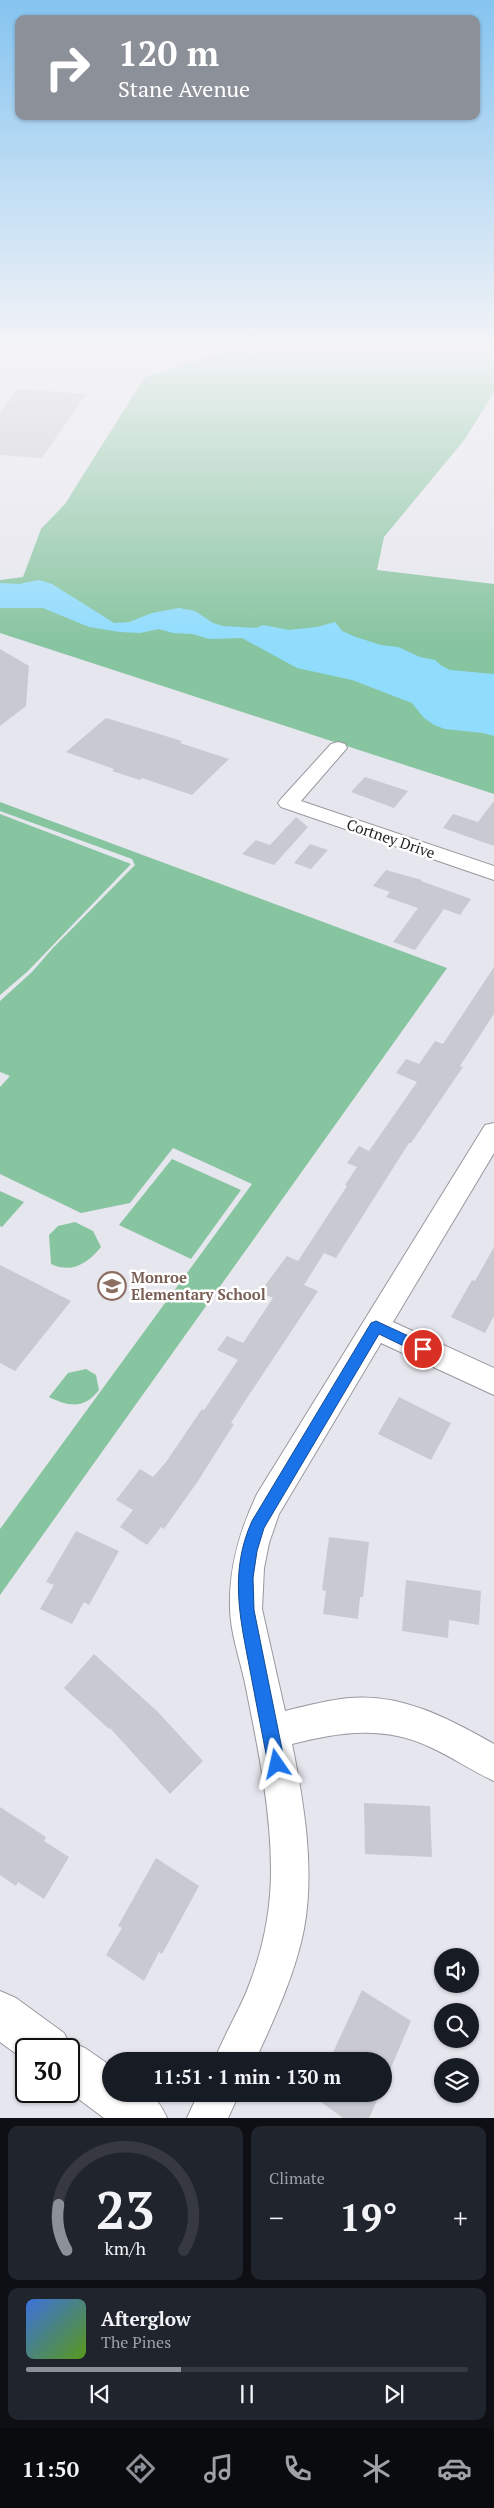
<!DOCTYPE html>
<meta charset="utf-8">
<style>
:root{--surface:#171b24;--page:#20242c;--text:#f1f3f6;--muted:#9ea1a6;--line:#363941;--accent:#8c9099}
body{margin:0;font-family:"PT Serif",serif;background:var(--page);color:var(--text);height:100vh;display:flex;flex-direction:column;font-size:19px;white-space:nowrap}
*{box-sizing:border-box;margin:0}
p{font-size:16px;color:var(--muted)}
.icon{flex:none;width:28px;height:28px;fill:none;stroke:currentColor;stroke-width:2;stroke-linecap:round;stroke-linejoin:round}
.map{position:relative;height:2118px;overflow:hidden}
.sheet{display:flex;flex-direction:column;gap:8px;padding:8px;background:#0d0f14;flex:1}
.sheet>*{flex:none}
.guide{position:absolute;left:15px;top:15px;width:465px;height:105px;border-radius:10px;box-shadow:0 1px 4px #0004;background:#8c9099;color:#fff;overflow:hidden}
.fabs{position:absolute;left:434px;top:1948px;display:grid;gap:10px}
.fabs a{display:grid;place-items:center;width:45px;height:45px;border-radius:50%;background:var(--surface);box-shadow:0 1px 4px #0004;font-size:25px}
.speed{position:absolute;left:15px;top:2038px;display:flex;gap:10px;font-size:25px;font-weight:700;text-align:center}
.speed>*{display:grid;place-content:center;width:65px;height:65px;border-radius:50%;background:var(--surface);box-shadow:0 1px 4px #0004;line-height:1}
.speed .limit{border:2px solid #111;border-radius:8px;background:#fff;color:#111}
.pin{position:absolute;display:grid;place-items:center;width:42px;height:42px;color:#fff;margin:-21px;border:2px solid #fff;border-radius:50%;box-shadow:0 1px 5px #0007}
.me{position:absolute;width:55px;margin:-28px;rotate:349deg;stroke-linejoin:round;filter:drop-shadow(0 0 4px #0008)}
.turn{display:flex;align-items:center;gap:18px;height:105px;padding:0 20px;font-size:22px}
.turn .icon{width:65px;height:65px;stroke-width:2.5}
.turn b{display:block;font-size:35px;line-height:42px}
.big{font-size:38px;font-weight:800;line-height:1.1}
.sheet .card{flex:1;display:flex;flex-direction:column;justify-content:center;gap:8px;min-width:0;padding:0 18px;border-radius:10px;background:var(--page)}
.sheet .dial{align-items:center;gap:0}
.dial svg{height:130px;overflow:visible;fill:none;stroke:var(--line);stroke-width:7;stroke-linecap:round;text-anchor:middle}
.dial text{fill:var(--text);stroke:none}
.song{display:flex;align-items:center;gap:15px}
.cover{width:60px;height:60px;border-radius:8px;background:linear-gradient(135deg,hsl(220 70% 55%),hsl(90 70% 35%))}
.played{height:5px;border-radius:2px;background:linear-gradient(90deg,var(--accent) 35%,var(--line) 35%)}
.keys{display:flex;justify-content:space-around;direction:ltr}
.heat{display:flex;justify-content:space-between;align-items:center;font-size:28px;direction:ltr}
.sheet .tiles{flex:1;display:grid;gap:8px;grid-template-columns:1fr 1fr}
.card:last-child{grid-column:span 2}
.trip{position:absolute;left:102px;top:2052px;width:290px;height:50px;border-radius:25px;background:var(--surface);box-shadow:0 1px 4px #0004;font-weight:800;line-height:50px;text-align:center}
.menu{display:flex;height:80px;justify-content:space-around;align-items:center;background:#090b0e;color:var(--muted)}
.menu .icon{width:35px;height:35px}
.menu .active{color:var(--accent)}
.menu b{font-size:22px;color:var(--text)}
.map>svg:first-child{display:block}
.green{fill:#87c4a0}
.water{fill:#90dcfd}
.building{fill:#c9c9d1}
.lines{fill:none;stroke-linecap:round;stroke-linejoin:round}
.street-casing{stroke:#9998a0;stroke-width:2}
.secondary-casing{stroke:#9998a0;stroke-width:2}
.street{fill:#fff;fill-rule:evenodd}
.secondary{fill:#fff;fill-rule:evenodd}
.route{fill:#1a73e8;stroke:#114b97}
.labels{text-anchor:middle;dominant-baseline:central;stroke-width:5;stroke-linejoin:round;paint-order:stroke}
.street-label{font-size:15px;fill:#232326;stroke:#fff}
.education-label{font-size:15px;font-weight:bold;fill:#785e54;stroke:#fff;text-anchor:start}
</style>
<div class="map">
<svg width="494" height="2118" viewBox="0 0 494 2118">
<rect width="100%" height="100%" fill="#e6e6ee"/>
<!-- green -->
<path class="green" d="M236 347H494V392L465 439 384 537 377 570 494 584V794L0 633V580L23 577 41 529 65 504 144 378Z
M0 802 447 968 0 1595V1529L252 1184 173 1148 130 1203 81 1213 0 1174V1087L10 1076 0 1072V1001L32 972 52 949 135 865 132 859 0 811Z
M0 814 131 864 28 971 0 995Z
M172 1159 241 1190 191 1259 119 1225Z
M0 1191 24 1202 2 1227 0 1226Z
M75 1222 93 1231 101 1247C88 1263 72 1274 51 1264L49 1235 58 1226Z
M86 1369 96 1375 99 1390C85 1409 69 1407 49 1397L68 1373Z"/>
<!-- water -->
<path class="water" d="M39 580 52 584 114 623 129 622 152 613 179 608 195 611 213 623 223 626 256 628 263 625 289 630 317 627 335 622 342 631 356 637 381 645 398 647 420 657 435 660 442 666 450 670 494 674V736L483 733 445 729 434 725 424 718 412 703 352 680 297 668 242 638 209 639 192 634 173 633 159 629 140 633 120 632 89 627 43 608H0V583L19 584Z"/>
<!-- building -->
<path class="building" d="M18 389 86 394 42 458 0 455V412Z
M0 649 29 666 26 706 0 726Z
M106 718 182 741 180 743 229 759 192 795 142 778 140 780 112 771 114 769 66 752Z
M365 777 408 791 394 808 351 792Z
M494 801V846L443 828 453 814 478 822Z
M296 817 308 827 274 865 242 854 256 840 270 845Z
M310 844 328 850 311 869 294 863Z
M386 870 422 880 421 881 471 899 460 915 444 909 415 950 393 942 418 908 386 897 390 892 373 886Z
M494 967V1014L460 1066 463 1067 411 1143H409L336 1258 324 1253 304 1285 318 1291 241 1407 231 1423 234 1424 198 1481 164 1529 161 1527 147 1545 120 1527 133 1510 116 1500 140 1469 153 1477 166 1462 202 1409 204 1410 238 1360 217 1350 227 1336 243 1343 273 1298 260 1292 287 1256 298 1261 347 1186 345 1185 357 1167 347 1163 359 1146 369 1151 417 1082 396 1073 406 1059 419 1064 435 1041 443 1044Z
M494 1247V1316L485 1333 451 1317 472 1280 475 1281Z
M0 1265 71 1301 15 1371 0 1363Z
M399 1397 451 1423 431 1460 378 1434Z
M76 1531 119 1551 89 1605 84 1602 72 1624 40 1609 54 1585 46 1582Z
M329 1537 369 1542 363 1597H360L358 1619 323 1614 326 1591 322 1590Z
M406 1580 481 1591 479 1625 449 1620 448 1638 402 1631Z
M94 1654 158 1712 203 1761 170 1794 110 1728 109 1729 64 1688Z
M364 1803 430 1806 432 1857 365 1854Z
M0 1807 46 1837 44 1841 69 1857 44 1899 18 1882 16 1886 0 1875Z
M156 1858 199 1886 162 1954 159 1952 144 1981 106 1955 122 1928 118 1926Z
M362 1990 411 2021 384 2084V2061H329Z
M320 2094H380L369 2118H343L317 2099Z"/>
<g class="lines">
<defs>
<path id="street" d="M12 347H28L0 362V353Z
M338 742 345 744 347 748 301 801 494 866V880L281 807 278 803 281 799 331 744Z
M494 1123V1153L393 1322 494 1368V1395L381 1343 279 1514 269 1543 264 1568 262 1609 285 1711C306 1706 327 1700 349 1698 402 1693 450 1719 494 1744V1781C472 1771 452 1757 430 1747 384 1725 339 1732 292 1744 304 1803 315 1869 304 1929 295 1975 274 2019 255 2061H214C223 2038 236 2016 246 1993 262 1954 271 1913 271 1871 271 1809 258 1748 246 1688 241 1662 230 1633 230 1607 229 1566 240 1530 257 1494L485 1125Z
M198 2094H239L228 2118H187Z"/>
<path id="secondary" d="M0 1991 16 1998 64 2033 68 2041 85 2048 111 2066V2094C142 2094 153 2086 167 2118H104L68 2091 69 2049H26V2061L0 2042Z"/>
</defs>
<!-- street casing -->
<use href="#street" class="street-casing"/>
<!-- secondary casing -->
<use href="#secondary" class="secondary-casing"/>
<!-- street -->
<use href="#street" class="street"/>
<!-- secondary -->
<use href="#secondary" class="secondary"/>
</g>
<!-- sky -->
<linearGradient id="sky" x2="0" y2="1"><stop stop-color="#85c4f0"/><stop offset="0.54" stop-color="#f4f4f7"/><stop offset="1" stop-color="#f4f4f7" stop-opacity="0"/></linearGradient>
<rect width="494" height="644" fill="url(#sky)"/>
<!-- route -->
<path class="route" d="M376 1321 428 1345 430 1349 428 1353H418L379 1334 264 1528 257 1551 253 1578 254 1610 285 1764 283 1770 277 1773 271 1770 268 1764C262 1733 256 1702 250 1670 240 1618 229 1572 252 1521L371 1323Z"/>
<!-- icons -->
<defs>
<symbol id="school-ring" viewBox="-11 -11 22 22"><circle r="9.5" fill="#fff" stroke="#8d6e63" stroke-width="1.5"/><path d="M0-5L7-2L0 1L-7-2ZM-4 1L0 2.5L4 1V4Q0 6-4 4Z" fill="#8d6e63"/></symbol>
</defs>
<g fill-rule="evenodd">
<use href="#school-ring" x="96" y="1270" width="32" height="32"/>
</g>
<g class="labels">
<!-- street labels -->
<g class="street-label">
<text transform="translate(391 838) rotate(19)">Cortney Drive</text>
</g>
<!-- education labels -->
<g class="education-label">
<text x="131" y="1277">Monroe<tspan x="131" dy="17">Elementary School</tspan></text>
</g>
</g>
</svg>
<div class="fabs">
<a><svg class="icon" aria-label="sound" viewBox="0 0 24 24"><path d="M4 9h4l5-4v14l-5-4H4zM17 9q2 3 0 6"/></svg></a>
<a><svg class="icon" aria-label="search" viewBox="0 0 24 24"><circle cx="10" cy="10" r="6"/><path d="M15 15l6 6"/></svg></a>
<a><svg class="icon" aria-label="layers" viewBox="0 0 24 24"><path d="M12 4l9 5-9 5-9-5zM3 14l9 5 9-5"/></svg></a>
</div>
<div class="speed"><div class="limit">30</div></div>
<div class="pin" style="left:423px;top:1349px;background:#d93025"><svg class="icon" aria-label="arrive" viewBox="0 0 24 24"><path d="M6 21V4h12l-3 4 3 4H6"/></svg></div>
<svg class="me" style="left:277px;top:1764px" viewBox="-20 -20 40 40"><path d="M0-17L14 15 0 8-14 15z" fill="#1a73e8" stroke="#fff" stroke-width="4"/></svg>
<div class="trip">11:51 · 1 min · 130 m</div>
<div class="guide">
<div class="turn"><svg class="icon" aria-label="right" viewBox="0 0 24 24"><path d="M7 20v-9h11M14 6l5 5-5 5"/></svg><div><b>120 m</b>Stane Avenue</div></div>
</div>
</div>
<section class="sheet">
<div class="tiles">
<div class="card dial"><svg viewBox="0 0 100 80">
<path d="M14 69A42 42 0 1 1 86 69"/>
<path d="M14 69A42 42 0 0 1 9 41" stroke="#8c9099"/>
<text x="50" y="56" font-size="32" font-weight="700">23</text>
<text x="50" y="72" font-size="11">km/h</text>
</svg></div>
<div class="card"><p>Climate</p>
<div class="heat"><a>−</a><b class="big">19°</b><a>+</a></div>
</div>
<div class="card">
<div class="song"><i class="cover"></i><div><b>Afterglow</b><p>The Pines</p></div></div>
<div class="played"></div>
<div class="keys"><svg class="icon" aria-label="previous" viewBox="0 0 24 24"><path d="M18 5L8 12l10 7zM5 5v14"/></svg><svg class="icon" aria-label="pause" viewBox="0 0 24 24"><path d="M8 5v14M16 5v14"/></svg><svg class="icon" aria-label="next" viewBox="0 0 24 24"><path d="M6 5l10 7-10 7zM19 5v14"/></svg></div>
</div>
</div>
</section>
<nav class="menu">
<b>11:50</b>
<svg class="icon active" aria-label="directions" viewBox="0 0 24 24"><path d="M12 3l9 9-9 9-9-9zM9 14v-3h6M13 9l2 2-2 2"/></svg>
<svg class="icon" aria-label="music" viewBox="0 0 24 24"><path d="M9 18V5l10-2v13"/><circle cx="6" cy="18" r="3"/><circle cx="16" cy="16" r="3"/></svg>
<svg class="icon" aria-label="phone" viewBox="0 0 24 24"><path d="M5 4h4l2 5-3 2q2 4 5 5l2-3 5 2v4C11 20 4 13 5 4z"/></svg>
<svg class="icon" aria-label="climate" viewBox="0 0 24 24"><path d="M12 3v18M4 7l16 10M4 17L20 7"/></svg>
<svg class="icon" aria-label="car" viewBox="0 0 24 24"><path d="M5 17H2v-5l4-1 3-4h7l3 4 3 1v5h-3M9 17h6M6 11h13"/><circle cx="7" cy="17" r="2"/><circle cx="17" cy="17" r="2"/></svg>
</nav>
